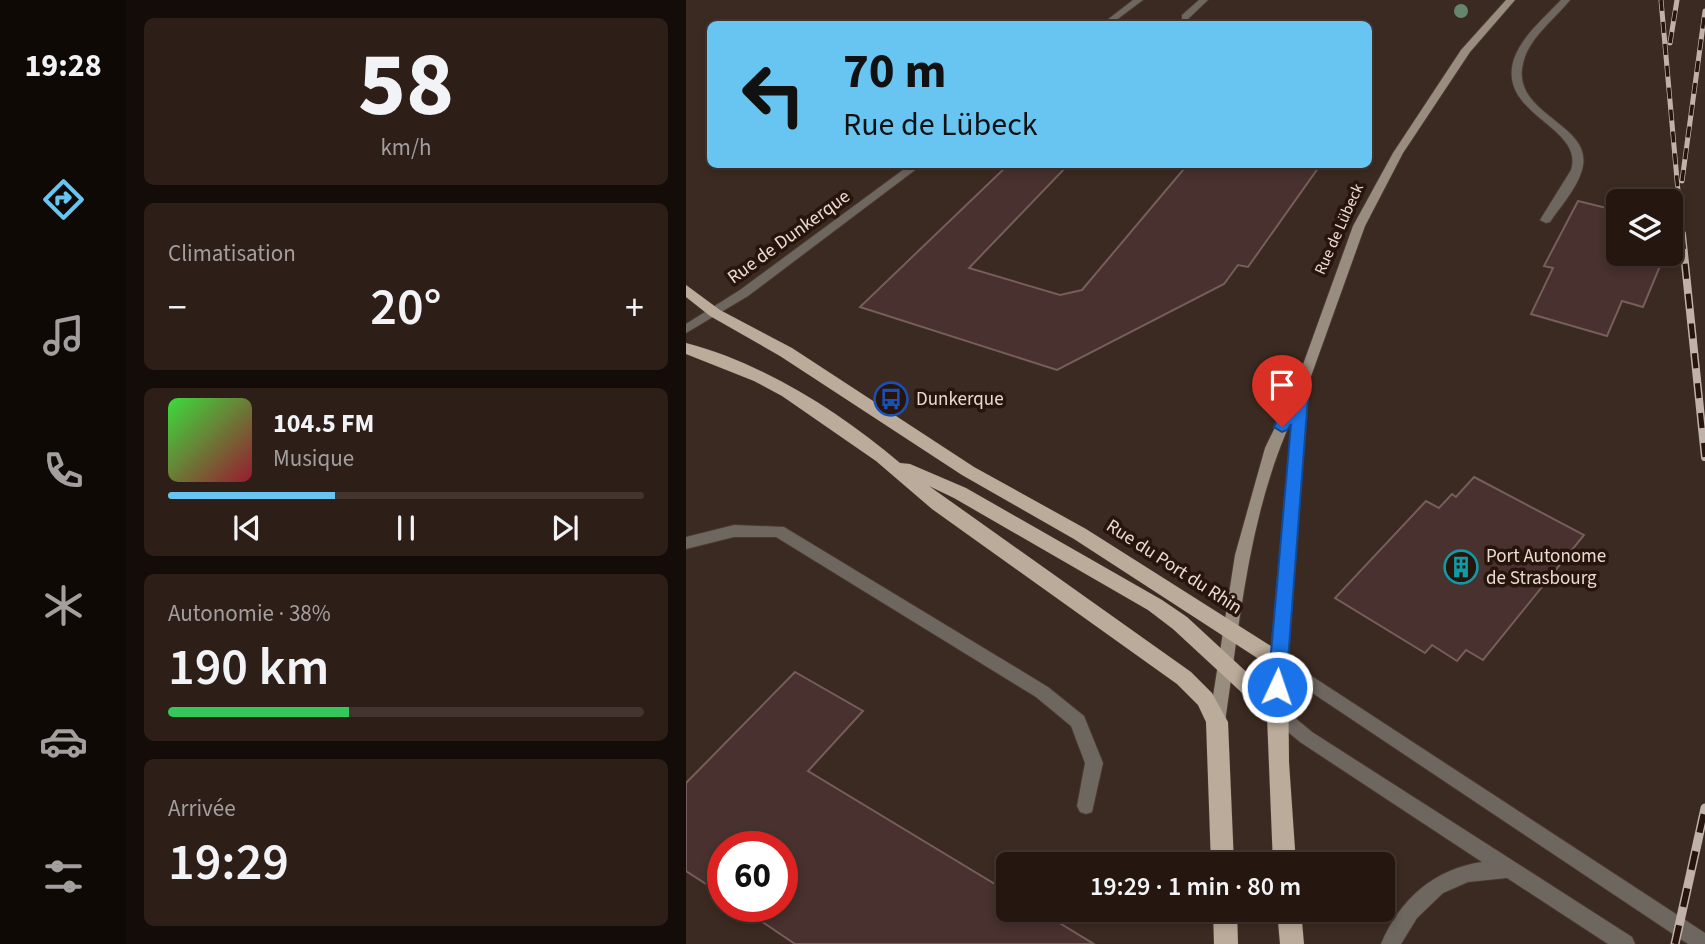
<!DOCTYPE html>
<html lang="fr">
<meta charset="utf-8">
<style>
:root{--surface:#25160f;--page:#2d1f18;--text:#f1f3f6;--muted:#a39f9e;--line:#42352f;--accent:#68c4f0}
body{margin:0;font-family:"Source Sans 3",sans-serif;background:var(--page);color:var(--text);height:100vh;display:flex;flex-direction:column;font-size:26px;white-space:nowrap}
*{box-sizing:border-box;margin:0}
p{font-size:23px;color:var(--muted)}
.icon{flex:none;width:38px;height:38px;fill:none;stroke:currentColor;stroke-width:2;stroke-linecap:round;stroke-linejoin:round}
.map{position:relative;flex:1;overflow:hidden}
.details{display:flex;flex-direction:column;gap:18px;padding:18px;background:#140c08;width:560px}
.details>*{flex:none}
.top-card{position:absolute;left:21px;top:21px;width:665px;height:147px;border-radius:10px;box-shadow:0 4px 10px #0003,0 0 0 2px var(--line);background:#68c4f0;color:#111;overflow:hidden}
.controls{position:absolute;left:920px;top:189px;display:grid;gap:14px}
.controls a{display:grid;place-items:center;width:77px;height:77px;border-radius:10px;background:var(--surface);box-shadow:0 4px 10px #0003,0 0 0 2px var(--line);font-size:35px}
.speed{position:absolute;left:21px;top:831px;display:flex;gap:14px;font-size:35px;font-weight:700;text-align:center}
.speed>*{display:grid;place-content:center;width:91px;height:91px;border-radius:50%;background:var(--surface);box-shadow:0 4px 10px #0003,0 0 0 2px var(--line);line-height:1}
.speed .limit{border:10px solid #d22;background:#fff;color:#111}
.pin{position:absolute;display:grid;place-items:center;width:60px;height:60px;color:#fff;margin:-72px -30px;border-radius:50% 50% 50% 0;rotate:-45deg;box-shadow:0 0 7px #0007}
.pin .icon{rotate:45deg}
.me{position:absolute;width:77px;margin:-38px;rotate:3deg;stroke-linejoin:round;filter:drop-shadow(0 0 5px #0008)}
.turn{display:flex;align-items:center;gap:24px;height:147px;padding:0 21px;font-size:32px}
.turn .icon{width:91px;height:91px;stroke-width:2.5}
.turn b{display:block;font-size:49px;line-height:60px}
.big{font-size:52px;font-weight:600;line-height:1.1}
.details .widget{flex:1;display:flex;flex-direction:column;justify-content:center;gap:10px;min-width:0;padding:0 24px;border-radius:10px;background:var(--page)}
.details .dial{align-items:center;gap:0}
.dial b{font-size:91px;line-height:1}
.song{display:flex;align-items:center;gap:21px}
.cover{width:84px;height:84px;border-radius:10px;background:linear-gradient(135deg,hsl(120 70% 55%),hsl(350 70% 35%))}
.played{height:7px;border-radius:4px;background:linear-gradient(90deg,var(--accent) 35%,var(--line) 35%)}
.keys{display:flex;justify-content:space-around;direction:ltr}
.heat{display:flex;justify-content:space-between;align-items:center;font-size:38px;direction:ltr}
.charge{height:10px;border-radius:5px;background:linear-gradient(90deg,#34c759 38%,var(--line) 0)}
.trip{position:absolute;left:310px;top:852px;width:399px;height:70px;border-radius:10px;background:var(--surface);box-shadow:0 4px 10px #0003,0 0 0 2px var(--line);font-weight:600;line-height:70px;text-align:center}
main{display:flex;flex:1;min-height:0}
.menu{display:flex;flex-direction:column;width:126px;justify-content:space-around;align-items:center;background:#0f0906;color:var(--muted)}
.menu .icon{width:49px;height:49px}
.menu .current{color:var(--accent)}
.menu b{font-size:32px;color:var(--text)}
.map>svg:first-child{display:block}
.industrial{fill:#3b2a21;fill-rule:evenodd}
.building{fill:#48312f;stroke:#775d5b;stroke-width:2}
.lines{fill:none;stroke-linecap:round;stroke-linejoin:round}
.lane-casing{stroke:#4b382f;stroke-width:2}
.street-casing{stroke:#4b382f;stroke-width:2}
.secondary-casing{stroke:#4b382f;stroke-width:2}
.primary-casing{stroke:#4b382f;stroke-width:1}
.lane{fill:#6e675f;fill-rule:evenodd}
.street{fill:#6e675f;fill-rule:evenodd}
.secondary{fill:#998d80;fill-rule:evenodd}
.primary{fill:#baab9a;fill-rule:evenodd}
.rail-far2-casing{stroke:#c0b2aa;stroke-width:5}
.rail-far1-casing{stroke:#c0b2aa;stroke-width:8}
.rail-casing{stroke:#c0b2aa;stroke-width:9}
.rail-far2{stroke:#27140b;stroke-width:3.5;stroke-dasharray:11;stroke-linecap:butt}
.rail-far1{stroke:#27140b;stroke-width:5;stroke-dasharray:15;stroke-linecap:butt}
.rail{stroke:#27140b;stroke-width:6;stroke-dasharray:19;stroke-linecap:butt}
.tree{fill:#66856d}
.route{fill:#1a73e8;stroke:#114b97;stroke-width:2}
.labels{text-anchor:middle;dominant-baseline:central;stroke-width:7;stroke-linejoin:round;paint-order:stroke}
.far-street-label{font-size:16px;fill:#e8dbd4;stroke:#27140b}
.street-label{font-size:19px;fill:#e8dbd4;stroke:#27140b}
.poi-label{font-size:19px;fill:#e8dbd4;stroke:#27140b;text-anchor:start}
</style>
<main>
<nav class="menu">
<b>19:28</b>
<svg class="icon current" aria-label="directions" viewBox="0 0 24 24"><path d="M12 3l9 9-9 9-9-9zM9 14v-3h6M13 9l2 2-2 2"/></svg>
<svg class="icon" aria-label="music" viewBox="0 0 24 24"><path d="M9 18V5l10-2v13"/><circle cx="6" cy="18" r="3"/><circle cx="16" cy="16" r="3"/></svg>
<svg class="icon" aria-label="phone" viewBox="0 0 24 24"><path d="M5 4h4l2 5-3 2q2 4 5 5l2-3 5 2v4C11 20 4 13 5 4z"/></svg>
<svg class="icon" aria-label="climate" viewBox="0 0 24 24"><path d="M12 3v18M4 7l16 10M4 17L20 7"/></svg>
<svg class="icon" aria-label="car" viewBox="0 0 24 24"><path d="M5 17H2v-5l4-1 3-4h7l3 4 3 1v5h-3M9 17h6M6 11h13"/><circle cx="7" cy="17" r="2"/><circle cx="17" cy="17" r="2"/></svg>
<svg class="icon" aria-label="filters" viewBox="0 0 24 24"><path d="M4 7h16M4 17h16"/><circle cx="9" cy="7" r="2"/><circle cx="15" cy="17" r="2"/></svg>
</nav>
<section class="details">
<div class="widget dial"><b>58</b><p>km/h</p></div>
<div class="widget"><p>Climatisation</p>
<div class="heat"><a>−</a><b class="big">20°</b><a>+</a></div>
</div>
<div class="widget">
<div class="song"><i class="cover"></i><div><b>104.5 FM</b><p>Musique</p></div></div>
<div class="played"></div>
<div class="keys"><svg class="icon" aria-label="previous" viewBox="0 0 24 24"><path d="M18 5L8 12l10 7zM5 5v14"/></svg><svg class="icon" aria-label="pause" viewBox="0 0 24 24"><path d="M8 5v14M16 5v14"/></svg><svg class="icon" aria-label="next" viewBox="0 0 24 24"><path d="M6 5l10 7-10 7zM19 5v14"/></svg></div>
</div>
<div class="widget"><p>Autonomie · 38%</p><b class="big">190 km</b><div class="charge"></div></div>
<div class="widget"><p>Arrivée</p><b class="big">19:29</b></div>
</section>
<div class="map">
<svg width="1019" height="944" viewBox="0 0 1019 944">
<rect width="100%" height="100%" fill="#311e14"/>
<!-- industrial -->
<path class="industrial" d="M0 0H1019V944H0ZM24 24H682V164H24ZM933 201H985V254H933ZM37 847H96V906H37ZM322 864H696V910H322Z"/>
<!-- building -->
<path class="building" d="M323 164H383L283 268 374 295 396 290 502 164H635L562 267 552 265 538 284 371 370 174 307Z
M892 201 933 211V254H979L957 307 936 301 921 336 845 314 867 268 858 266Z
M788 477 898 535 797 660 780 650 771 661 746 645 739 653 649 598 740 501 753 508 766 494 770 497Z
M109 672 177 711 122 771 322 892V910H352L408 944H109L53 906H96V847H37V895L0 871V783Z"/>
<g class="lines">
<defs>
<path id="lane" d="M513 0H522L502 19H496V15Z
M48 525 98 527 362 687 398 716 417 763 406 812 400 814 394 812 391 806 399 763 385 726 350 697 90 537H48L0 549V537Z"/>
<path id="street" d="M447 0H457L425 24H416Z
M875 0H884C869 19 845 36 838 60 821 114 905 122 897 166 893 186 875 206 864 222L860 223 854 220 885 170C899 126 810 115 828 59 836 36 859 17 875 0Z
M225 164H237L62 296 0 333V324L54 290Z
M592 654 1019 933V944H1002L586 666 584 661 586 656Z
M590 705 596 707 626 732 946 937 949 944H922L821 878 782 882 757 893 731 918 715 944H695C714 899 748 869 796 862L614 742 584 717 582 712 584 707Z"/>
<path id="secondary" d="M820 0H829L784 52 717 153 679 226 619 393 622 396 600 661 598 666 592 668 586 666 584 661 606 419C563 513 554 620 539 722L537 727 531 729 525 727 523 722 549 555 579 448 610 384 667 226 707 153 775 50Z"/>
<path id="primary" d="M0 285 34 310 106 348 288 467 400 529 599 655 602 661 603 762 610 864H587L581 716 487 629 462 610 268 498 243 486 505 672 526 693 542 722 548 864H525L520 722 512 705 491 684 246 509 190 461 96 396 68 381 0 354V343C77 363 154 412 214 463L224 464 280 488 476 600 501 617 581 691 582 665 388 539 276 475 94 356 24 316 0 297Z
M527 910H551L552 944H528Z
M591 910H615L618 944H594Z"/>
</defs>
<!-- lane casing -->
<use href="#lane" class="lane-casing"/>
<!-- street casing -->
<use href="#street" class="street-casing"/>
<!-- secondary casing -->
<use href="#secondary" class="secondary-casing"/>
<!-- primary casing -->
<use href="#primary" class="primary-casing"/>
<!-- lane -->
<use href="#lane" class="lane"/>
<!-- street -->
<use href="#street" class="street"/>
<!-- secondary -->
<use href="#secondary" class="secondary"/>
<!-- primary -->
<use href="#primary" class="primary"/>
<defs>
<path id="rail-far2" d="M975 0 996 236
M984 43 991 0
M996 181 1019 11"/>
<path id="rail-far1" d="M996 234 1019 457"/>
<path id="rail" d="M989 944 1019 808"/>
</defs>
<!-- rail-far2 casing -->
<use href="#rail-far2" class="rail-far2-casing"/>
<!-- rail-far1 casing -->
<use href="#rail-far1" class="rail-far1-casing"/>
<!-- rail casing -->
<use href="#rail" class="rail-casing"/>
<!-- rail-far2 -->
<use href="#rail-far2" class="rail-far2"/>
<!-- rail-far1 -->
<use href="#rail-far1" class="rail-far1"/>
<!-- rail -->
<use href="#rail" class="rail"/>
</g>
<!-- trees -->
<circle class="tree" cx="775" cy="11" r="7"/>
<!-- route -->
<path class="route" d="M615 379 623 384 600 687 598 692 591 694 584 692 582 687 605 424 601 430 596 432 588 427 608 384Z"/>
<!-- icons -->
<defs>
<symbol id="bus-ring" viewBox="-11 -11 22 22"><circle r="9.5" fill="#27140b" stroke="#1a4fb4" stroke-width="1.5"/><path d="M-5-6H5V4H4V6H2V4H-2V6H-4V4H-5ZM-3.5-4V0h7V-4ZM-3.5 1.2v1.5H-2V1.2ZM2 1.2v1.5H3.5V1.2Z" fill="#1a4fb4"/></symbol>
<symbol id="building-ring" viewBox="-11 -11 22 22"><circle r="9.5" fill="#27140b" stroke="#0f9aa8" stroke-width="1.5"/><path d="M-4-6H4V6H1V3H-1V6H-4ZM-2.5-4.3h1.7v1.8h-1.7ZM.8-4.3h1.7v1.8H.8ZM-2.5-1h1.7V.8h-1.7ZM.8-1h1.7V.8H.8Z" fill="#0f9aa8"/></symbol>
</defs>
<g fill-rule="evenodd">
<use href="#bus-ring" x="186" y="380" width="38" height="38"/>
<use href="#building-ring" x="756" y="548" width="38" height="38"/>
</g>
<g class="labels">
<!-- far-street labels -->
<g class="far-street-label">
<text transform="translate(653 229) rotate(-66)">Rue de Lübeck</text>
</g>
<!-- street labels -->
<g class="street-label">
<text transform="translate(103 237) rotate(-36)">Rue de Dunkerque</text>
<text transform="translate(488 567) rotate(33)">Rue du Port du Rhin</text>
</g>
<!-- poi labels -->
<g class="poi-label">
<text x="230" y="399">Dunkerque</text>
<text x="800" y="556">Port Autonome<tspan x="800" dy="22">de Strasbourg</tspan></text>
</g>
</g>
</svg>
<div class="controls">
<a><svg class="icon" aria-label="layers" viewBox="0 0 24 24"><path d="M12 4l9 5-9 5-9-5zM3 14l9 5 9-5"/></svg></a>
</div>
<div class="speed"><div class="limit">60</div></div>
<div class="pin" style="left:596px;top:427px;background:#d93025"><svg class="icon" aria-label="arrive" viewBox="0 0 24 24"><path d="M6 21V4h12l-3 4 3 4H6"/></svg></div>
<svg class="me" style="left:591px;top:687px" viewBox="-20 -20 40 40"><circle r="17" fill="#1a73e8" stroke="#fff" stroke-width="3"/><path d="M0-11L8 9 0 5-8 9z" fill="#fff"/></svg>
<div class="trip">19:29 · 1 min · 80 m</div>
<div class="top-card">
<div class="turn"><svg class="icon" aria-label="left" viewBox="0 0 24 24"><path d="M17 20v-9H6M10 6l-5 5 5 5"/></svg><div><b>70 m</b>Rue de Lübeck</div></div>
</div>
</div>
</main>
